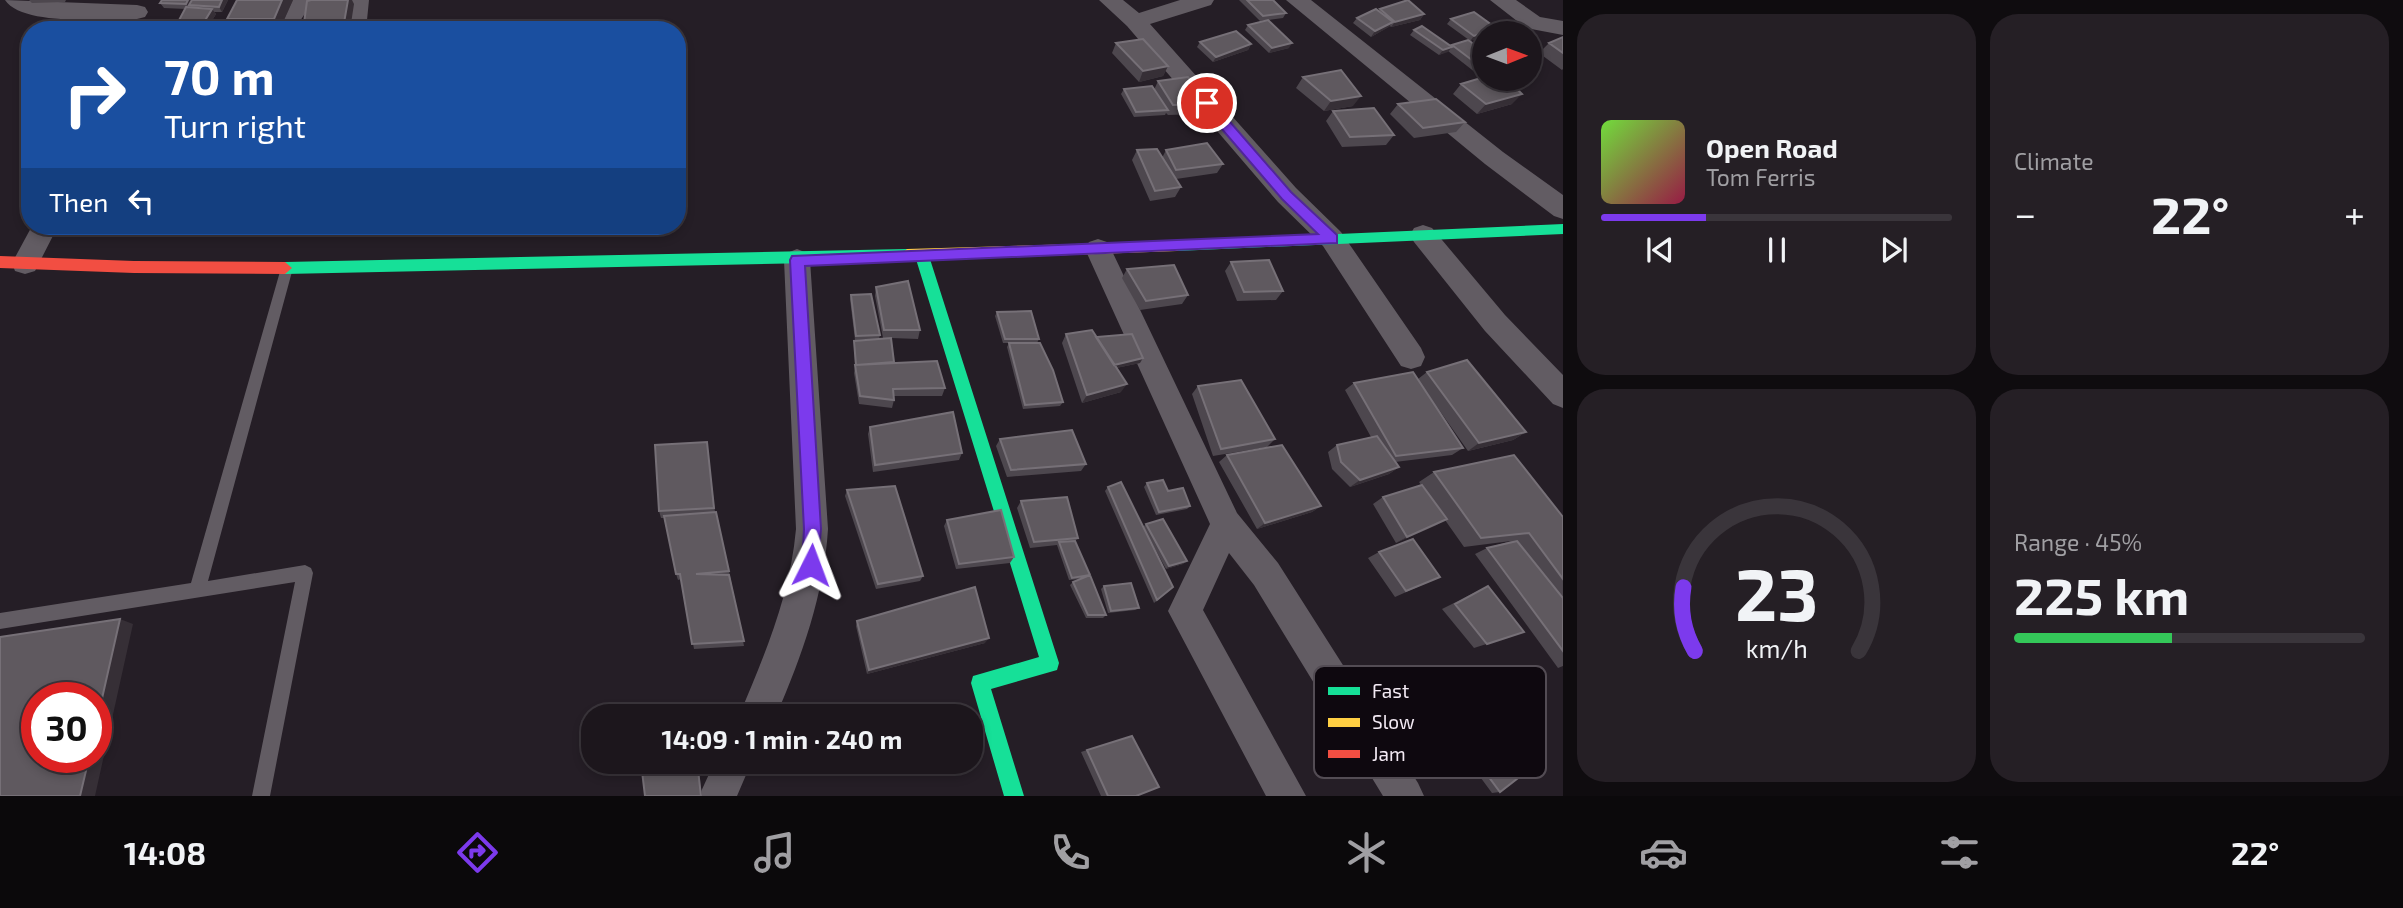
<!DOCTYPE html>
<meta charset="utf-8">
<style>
:root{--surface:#1c161c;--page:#251f25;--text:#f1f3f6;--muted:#a09fa3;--line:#3a353b;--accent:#7c3aed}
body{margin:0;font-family:"Exo 2",sans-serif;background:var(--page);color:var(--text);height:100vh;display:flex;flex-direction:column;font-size:26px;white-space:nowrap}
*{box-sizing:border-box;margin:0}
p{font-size:23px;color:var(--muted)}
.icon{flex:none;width:38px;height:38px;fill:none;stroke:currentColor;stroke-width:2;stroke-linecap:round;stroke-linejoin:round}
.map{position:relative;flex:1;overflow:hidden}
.panel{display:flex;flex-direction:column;gap:14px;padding:14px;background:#0f0c0f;width:840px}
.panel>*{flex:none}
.top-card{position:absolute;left:21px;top:21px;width:665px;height:214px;border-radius:28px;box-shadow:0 4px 10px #0003,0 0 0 2px var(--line);background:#1a4fa0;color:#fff;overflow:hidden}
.needle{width:46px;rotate:89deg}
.buttons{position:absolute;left:1472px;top:21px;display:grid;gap:14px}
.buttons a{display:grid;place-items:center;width:70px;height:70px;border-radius:50%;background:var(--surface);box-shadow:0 4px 10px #0003,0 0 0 2px var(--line);font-size:35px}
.speed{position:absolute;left:21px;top:682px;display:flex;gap:14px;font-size:35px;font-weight:700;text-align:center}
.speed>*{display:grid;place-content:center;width:91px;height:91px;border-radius:50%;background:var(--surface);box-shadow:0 4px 10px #0003,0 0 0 2px var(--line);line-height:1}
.speed .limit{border:10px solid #d22;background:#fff;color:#111}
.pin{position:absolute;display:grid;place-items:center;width:60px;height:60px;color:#fff;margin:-30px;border:4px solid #fff;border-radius:50%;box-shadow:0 2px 7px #0007}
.me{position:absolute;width:77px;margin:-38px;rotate:3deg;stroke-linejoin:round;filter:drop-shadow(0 0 5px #0008)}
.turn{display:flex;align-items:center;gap:24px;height:147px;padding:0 28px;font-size:32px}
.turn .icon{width:91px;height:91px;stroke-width:2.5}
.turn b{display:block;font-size:49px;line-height:60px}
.then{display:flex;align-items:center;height:66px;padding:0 28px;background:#0003;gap:14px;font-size:26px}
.big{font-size:52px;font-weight:700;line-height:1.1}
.panel .tile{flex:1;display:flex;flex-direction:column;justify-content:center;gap:10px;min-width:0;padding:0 24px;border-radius:28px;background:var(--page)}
.panel .dial{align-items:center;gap:0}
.dial svg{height:182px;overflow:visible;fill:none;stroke:var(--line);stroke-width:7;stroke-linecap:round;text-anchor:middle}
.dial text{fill:var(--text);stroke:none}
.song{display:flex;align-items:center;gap:21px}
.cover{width:84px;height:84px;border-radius:10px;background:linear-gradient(135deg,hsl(100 70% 55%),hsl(340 70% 35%))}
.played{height:7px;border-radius:4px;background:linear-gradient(90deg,var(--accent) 30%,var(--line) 30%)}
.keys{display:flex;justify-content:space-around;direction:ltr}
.heat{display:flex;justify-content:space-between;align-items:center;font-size:38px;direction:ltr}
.charge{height:10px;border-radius:5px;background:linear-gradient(90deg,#34c759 45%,var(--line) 0)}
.panel .tiles{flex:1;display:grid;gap:14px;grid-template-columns:repeat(2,1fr)}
.trip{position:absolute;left:581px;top:704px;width:402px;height:70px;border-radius:28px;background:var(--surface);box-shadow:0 4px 10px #0003,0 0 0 2px var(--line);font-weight:700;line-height:70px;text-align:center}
.dock{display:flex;height:112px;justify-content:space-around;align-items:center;background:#0b090b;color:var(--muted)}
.dock .icon{width:49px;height:49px}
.dock .active{color:var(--accent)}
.dock b{font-size:32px;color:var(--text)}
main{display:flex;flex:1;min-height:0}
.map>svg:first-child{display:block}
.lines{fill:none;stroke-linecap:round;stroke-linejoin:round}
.lane{fill:#625c63;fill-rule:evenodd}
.street{fill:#625c63;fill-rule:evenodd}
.fast{fill:#16e098;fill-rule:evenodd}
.slow{fill:#ffcf43;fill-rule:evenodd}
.jam{fill:#f24e42;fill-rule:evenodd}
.wall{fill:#4d474e}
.shaded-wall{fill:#362f36}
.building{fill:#5f595f;stroke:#767077;stroke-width:2}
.route{fill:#7c3aed;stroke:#51269a;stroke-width:2}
.key{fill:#0e080f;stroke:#534c54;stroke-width:2}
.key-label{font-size:19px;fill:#f3eaf4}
</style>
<main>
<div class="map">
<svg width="1563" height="796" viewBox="0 0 1563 796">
<rect width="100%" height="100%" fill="#251e26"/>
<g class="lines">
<!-- lane -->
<path class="lane" d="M287 263 293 268 208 581 305 565 311 568 313 573 270 796H252L295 582 0 629V613L191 583 281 268Z"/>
<!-- street -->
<path class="street" d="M5 0 137 5 145 7 148 12 145 17 137 19C106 18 23 27 5 0Z
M292 0H314L294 30H272Z
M347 0H369L366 30H344Z
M1099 0H1123L1139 13 1180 0H1214L1211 5 1150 24 1296 188 1341 232 1421 348 1425 357 1421 366 1411 369 1401 366 1323 246 1278 202 1127 26Z
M1286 0H1311L1503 152 1563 195V219L1554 216 1485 164Z
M1490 0H1516L1540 17 1563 21V35L1526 28Z
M1423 225 1432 228 1505 315 1563 375V408L1553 404 1485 331 1414 242 1410 235 1414 228Z
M32 226H58L35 271 25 274 15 271 12 263Z
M1098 239 1107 242 1111 249 1237 513 1278 563 1418 783 1424 796H1383L1254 585 1229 553 1203 610 1306 796H1266L1168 611 1210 524 1085 249 1089 242Z
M797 249 807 253 810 260 828 529C824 595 802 656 776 716H739C765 654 790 596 796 529L784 260 787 253Z
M715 761H752L737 796H699Z"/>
<!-- fast -->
<path class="fast" d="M1563 224V234L1177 251 1170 246 1177 241Z
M907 249 914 255 907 261 285 274 278 268 285 262Z
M922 250 929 256 1059 663 1057 670 1050 672 991 689 1024 796H1004L971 683 973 676 980 674 1039 657 915 256Z"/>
<!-- slow -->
<path class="slow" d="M1177 241 1184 246 1177 251 907 261 900 255 907 249Z"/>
<!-- jam -->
<path class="jam" d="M0 256 134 261 285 262 292 268 285 274 134 273 0 268Z"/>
</g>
<!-- wall -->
<path class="wall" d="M29 0H66L65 2 32 3Z
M228 0 222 12H214L216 14 208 27 211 30H153L177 24 186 9 164 8 160 3Z
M293 0 280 29H234L227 19Z
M1239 0H1273L1286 13 1283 18 1269 20 1289 48 1269 53 1245 30 1248 25 1266 20 1260 21Z
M1380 9 1424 14 1420 20 1391 27 1390 26 1371 37 1353 23 1357 18 1379 11Z
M1451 19 1484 36 1470 41 1484 70 1476 73 1448 51 1439 55 1410 35 1414 30 1451 46 1469 40 1447 24Z
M1563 37V69L1562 70 1539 53 1549 43Z
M1200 42 1251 44 1248 50 1213 62 1197 47Z
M1116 43 1168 66 1163 76 1139 82 1112 53Z
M1303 77 1353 106 1324 111 1296 88Z
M1158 81 1206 104 1200 114 1168 115 1166 113 1165 115 1134 117 1121 94 1124 89 1154 90Z
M1461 84 1512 104 1477 114 1453 94Z
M1398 104 1465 122 1456 132 1414 138 1390 114Z
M1333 111 1394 135 1386 145 1342 147 1326 121Z
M1137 150 1162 158 1166 150 1223 164 1217 173 1176 179 1181 187 1175 197 1150 201 1132 160Z
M1231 262 1283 291 1276 300 1237 301 1225 271Z
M1127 269 1188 295 1182 304 1140 310 1122 278Z
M876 287 920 330 918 339 891 338 894 363 945 388 942 396H894V400L892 408 859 404 854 373 855 366 854 341 874 339 855 340 850 299 851 295 880 335 879 339 883 338 875 296Z
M997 312 1039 339 1037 343 1063 402 1060 406 1023 409 1007 347 1009 343H1003L995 316Z
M1066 334 1096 337 1140 363 1116 368 1121 392 1082 403 1062 343Z
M1427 372 1526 432 1513 440 1468 451 1437 407 1463 448 1452 455 1395 462 1399 467 1389 474 1350 487 1332 469 1328 452 1337 445 1371 437 1345 390 1354 383 1418 379Z
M1198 386 1275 439 1267 447 1213 456 1192 394Z
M870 427 962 453 959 460 873 472 868 434Z
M1000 439 1086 464 1081 471 1007 477 996 446Z
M707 442 715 512 729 571 744 646 694 649 681 579 678 580 676 574 664 518H661L659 511Z
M1227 455 1321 506 1312 512 1257 529 1219 462Z
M1434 472 1563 517V666L1558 668 1475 554 1487 548 1511 541 1464 547 1445 520 1396 543 1373 504 1383 497 1421 485 1419 482Z
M1147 483 1168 491 1190 506 1187 509 1156 515 1144 487Z
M1108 487 1143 527 1146 524 1187 561 1183 564 1166 569 1149 538 1173 587 1154 603 1105 491Z
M847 490 923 576 920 581 876 589 845 496Z
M1021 501 1078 538 1075 541 1106 615 1103 618H1086L1070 585 1073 582 1080 579 1069 580 1057 545 1030 548 1017 508Z
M947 520 1014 557 1010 563 956 569 944 526Z
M1379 552 1440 577 1395 597 1368 558Z
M1104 586 1139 608 1135 610 1108 613 1101 589Z
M1488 586 1524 632 1474 648 1442 609Z
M857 621 985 643 867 674 856 626Z
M1492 728 1500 792 1492 793 1458 747 1484 729Z
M1087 750 1136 796H1101L1081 752Z"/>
<!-- shaded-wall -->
<path class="shaded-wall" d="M188 0H195L189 5 191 7 190 9 186 4Z
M222 0H228L222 12 219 7Z
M282 0H293L280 29 274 19Z
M348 0H352L354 4 350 30H308Z
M212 9 216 14 208 27 211 30H203L201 27Z
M1424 14 1420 20 1391 27 1395 22Z
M1393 22 1389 27 1371 37 1375 31Z
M1496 28 1492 33H1484V36L1470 41 1474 36Z
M1292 43 1289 48 1269 53 1272 48Z
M1251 44 1248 50 1213 62 1216 57Z
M1452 47 1448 52 1439 55 1443 50Z
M1168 66 1163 76 1139 82 1143 71Z
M1484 66V70L1476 73 1481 67Z
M1522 94 1512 104 1477 114 1486 104Z
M1361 96 1353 106 1324 111 1331 101Z
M1143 358 1140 363 1107 370 1110 365Z
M1127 384 1121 392 1082 403 1087 395Z
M1526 432 1513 440 1468 451 1479 443Z
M1399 467 1389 474 1350 487 1360 480Z
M1321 506 1312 512 1257 529 1265 523Z
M1447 519 1435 526 1396 543 1407 537Z
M1187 561 1183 564 1166 569 1169 566Z
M120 619 133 624 95 796H80L89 758H96V725Z
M989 638 985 643 867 674 869 670Z
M697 761 698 762 702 796H701Z"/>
<!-- building -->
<path class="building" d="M162 0H188L186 4 160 3Z
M192 0H222L219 7 189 5Z
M237 0H282L274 19H227Z
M311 0H348L344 23 303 30 307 1Z
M1247 0H1273L1286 13 1263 16Z
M1408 0 1424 14 1395 22 1380 9Z
M186 7 212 9 201 27 208 26 206 30H153L156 24H177Z
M1376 9 1393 22 1375 31 1357 18Z
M1474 12 1496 28 1474 36 1451 19Z
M1268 20 1292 43 1272 48 1248 25Z
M1422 26 1452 47 1443 50 1414 30Z
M1236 31 1251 44 1216 57 1200 42Z
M1563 37V53L1549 43Z
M1143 39 1168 66 1143 71 1116 43Z
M1468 40 1484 51V66L1481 67 1452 45Z
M1341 70 1361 96 1331 101 1303 77Z
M1188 77 1206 104 1173 105 1158 81Z
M1484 77V79H1507L1522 94 1486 104 1461 84Z
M1152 86 1168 110 1136 112 1124 89Z
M1436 99 1465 122 1423 128 1398 104Z
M1374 108 1394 135 1350 137 1333 111Z
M1207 143 1223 164 1176 170 1166 150Z
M1157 149 1181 187 1155 191 1137 150Z
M1269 260 1283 291 1244 292 1231 262Z
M1174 265 1188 295 1146 301 1127 269Z
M908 281 920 330H884L876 287Z
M871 294 880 335 856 336 851 295Z
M1031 311 1039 339H1005L997 312Z
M1092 330 1127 384 1087 395 1066 334Z
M1132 334 1143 358 1114 365 1096 337Z
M891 338 894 362 856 365 854 341Z
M1009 343H1040L1053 370 1063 402 1025 405Z
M1467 360 1526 432 1479 443 1427 372Z
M937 361 945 388 893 389 894 400 860 396 855 365Z
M1413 372 1463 448 1396 456 1354 383Z
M1241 380 1275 439 1221 449 1198 386Z
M953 412 962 453 875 465 870 427Z
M1072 430 1086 464 1011 470 1000 439Z
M1377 436 1399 467 1360 480 1341 462 1337 445Z
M707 442 714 508 659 511 655 445Z
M1282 445 1321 506 1265 523 1227 455Z
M1514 455 1563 517V579L1529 533 1481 538 1434 472Z
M1163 480 1168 491 1183 488 1190 506 1159 512 1147 483Z
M1121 482 1173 587 1157 600 1108 487Z
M1422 485 1447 519 1407 537 1383 497Z
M895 486 923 576 878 584 847 490Z
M1067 497 1078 538 1034 542 1021 501Z
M1001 510 1014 557 959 564 947 520Z
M716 512 729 571 696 574 729 575 744 641 692 644 680 574H676L664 516Z
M1163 519 1187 561 1169 566 1146 524Z
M1413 539 1440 577 1406 591 1379 552Z
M1075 541 1090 575 1072 578 1059 542Z
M1517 541 1563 598V651L1487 548Z
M1090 575 1106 615H1088L1073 582Z
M1131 583 1139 608 1111 611 1104 586Z
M1488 586 1524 632 1487 644 1455 604Z
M975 587 989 638 869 670 857 621Z
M120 619 96 725V698H37V758H89L80 796H0V637Z
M1492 728 1522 775 1500 792 1465 745Z
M1132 736 1159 787 1136 796H1108L1087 750Z
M687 761H697L701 796H645L642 771Z"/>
<!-- route -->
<path class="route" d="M1207 99 1211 100 1291 192 1337 235V243L805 266 821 529 817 571 811 573 805 571 802 565 804 529 790 260 792 256 1318 234 1282 199 1202 106 1201 103Z"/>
<!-- legend -->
<rect x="1314" y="666" width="232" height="112" rx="10" class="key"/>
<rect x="1328" y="687" width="32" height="8" fill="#16e098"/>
<rect x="1328" y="718" width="32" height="9" fill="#ffcf43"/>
<rect x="1328" y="750" width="32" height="8" fill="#f24e42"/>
<g class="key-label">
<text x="1372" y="698">Fast</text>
<text x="1372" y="729">Slow</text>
<text x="1372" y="761">Jam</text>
</g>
</svg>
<div class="buttons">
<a><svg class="needle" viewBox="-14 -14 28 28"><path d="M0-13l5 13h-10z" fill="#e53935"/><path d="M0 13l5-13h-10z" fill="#a09fa3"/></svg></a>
</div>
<div class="speed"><div class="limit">30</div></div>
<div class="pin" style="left:1207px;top:103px;background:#d93025"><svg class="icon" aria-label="arrive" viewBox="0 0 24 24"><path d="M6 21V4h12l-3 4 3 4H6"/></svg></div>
<svg class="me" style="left:811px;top:565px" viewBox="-20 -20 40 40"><path d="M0-17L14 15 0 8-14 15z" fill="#7c3aed" stroke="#fff" stroke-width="4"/></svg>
<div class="trip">14:09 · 1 min · 240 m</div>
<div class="top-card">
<div class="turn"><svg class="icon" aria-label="right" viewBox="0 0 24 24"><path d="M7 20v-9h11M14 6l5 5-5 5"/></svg><div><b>70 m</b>Turn right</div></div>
<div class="then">Then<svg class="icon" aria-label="left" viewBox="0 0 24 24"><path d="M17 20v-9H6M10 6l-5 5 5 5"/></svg></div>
</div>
</div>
<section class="panel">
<div class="tiles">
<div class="tile">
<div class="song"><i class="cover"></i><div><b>Open Road</b><p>Tom Ferris</p></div></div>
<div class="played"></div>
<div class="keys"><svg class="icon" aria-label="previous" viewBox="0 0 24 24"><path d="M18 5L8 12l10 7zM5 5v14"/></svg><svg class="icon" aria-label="pause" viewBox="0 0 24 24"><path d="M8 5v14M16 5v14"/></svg><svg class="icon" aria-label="next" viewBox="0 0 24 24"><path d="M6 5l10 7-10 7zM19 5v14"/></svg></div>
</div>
<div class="tile"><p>Climate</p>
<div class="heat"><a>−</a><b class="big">22°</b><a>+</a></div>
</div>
<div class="tile dial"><svg viewBox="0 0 100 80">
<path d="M14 69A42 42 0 1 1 86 69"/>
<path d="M14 69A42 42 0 0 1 9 41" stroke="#7c3aed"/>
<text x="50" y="56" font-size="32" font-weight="700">23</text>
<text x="50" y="72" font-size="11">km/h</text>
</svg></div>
<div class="tile"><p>Range · 45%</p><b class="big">225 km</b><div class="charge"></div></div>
</div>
</section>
</main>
<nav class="dock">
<b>14:08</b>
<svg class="icon active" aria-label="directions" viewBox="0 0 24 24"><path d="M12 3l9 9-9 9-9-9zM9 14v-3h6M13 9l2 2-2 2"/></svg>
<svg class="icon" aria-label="music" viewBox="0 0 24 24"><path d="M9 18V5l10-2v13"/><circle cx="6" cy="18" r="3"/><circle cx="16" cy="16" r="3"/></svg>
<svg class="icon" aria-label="phone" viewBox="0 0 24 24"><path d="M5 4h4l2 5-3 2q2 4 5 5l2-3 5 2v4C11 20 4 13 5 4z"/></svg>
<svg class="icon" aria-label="climate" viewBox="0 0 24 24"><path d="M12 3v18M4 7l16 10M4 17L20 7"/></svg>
<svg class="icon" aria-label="car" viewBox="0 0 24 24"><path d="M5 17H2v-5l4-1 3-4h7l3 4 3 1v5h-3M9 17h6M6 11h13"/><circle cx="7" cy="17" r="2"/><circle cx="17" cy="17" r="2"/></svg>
<svg class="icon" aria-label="filters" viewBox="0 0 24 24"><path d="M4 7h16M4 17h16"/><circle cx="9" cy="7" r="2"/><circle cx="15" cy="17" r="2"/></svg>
<b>22°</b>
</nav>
